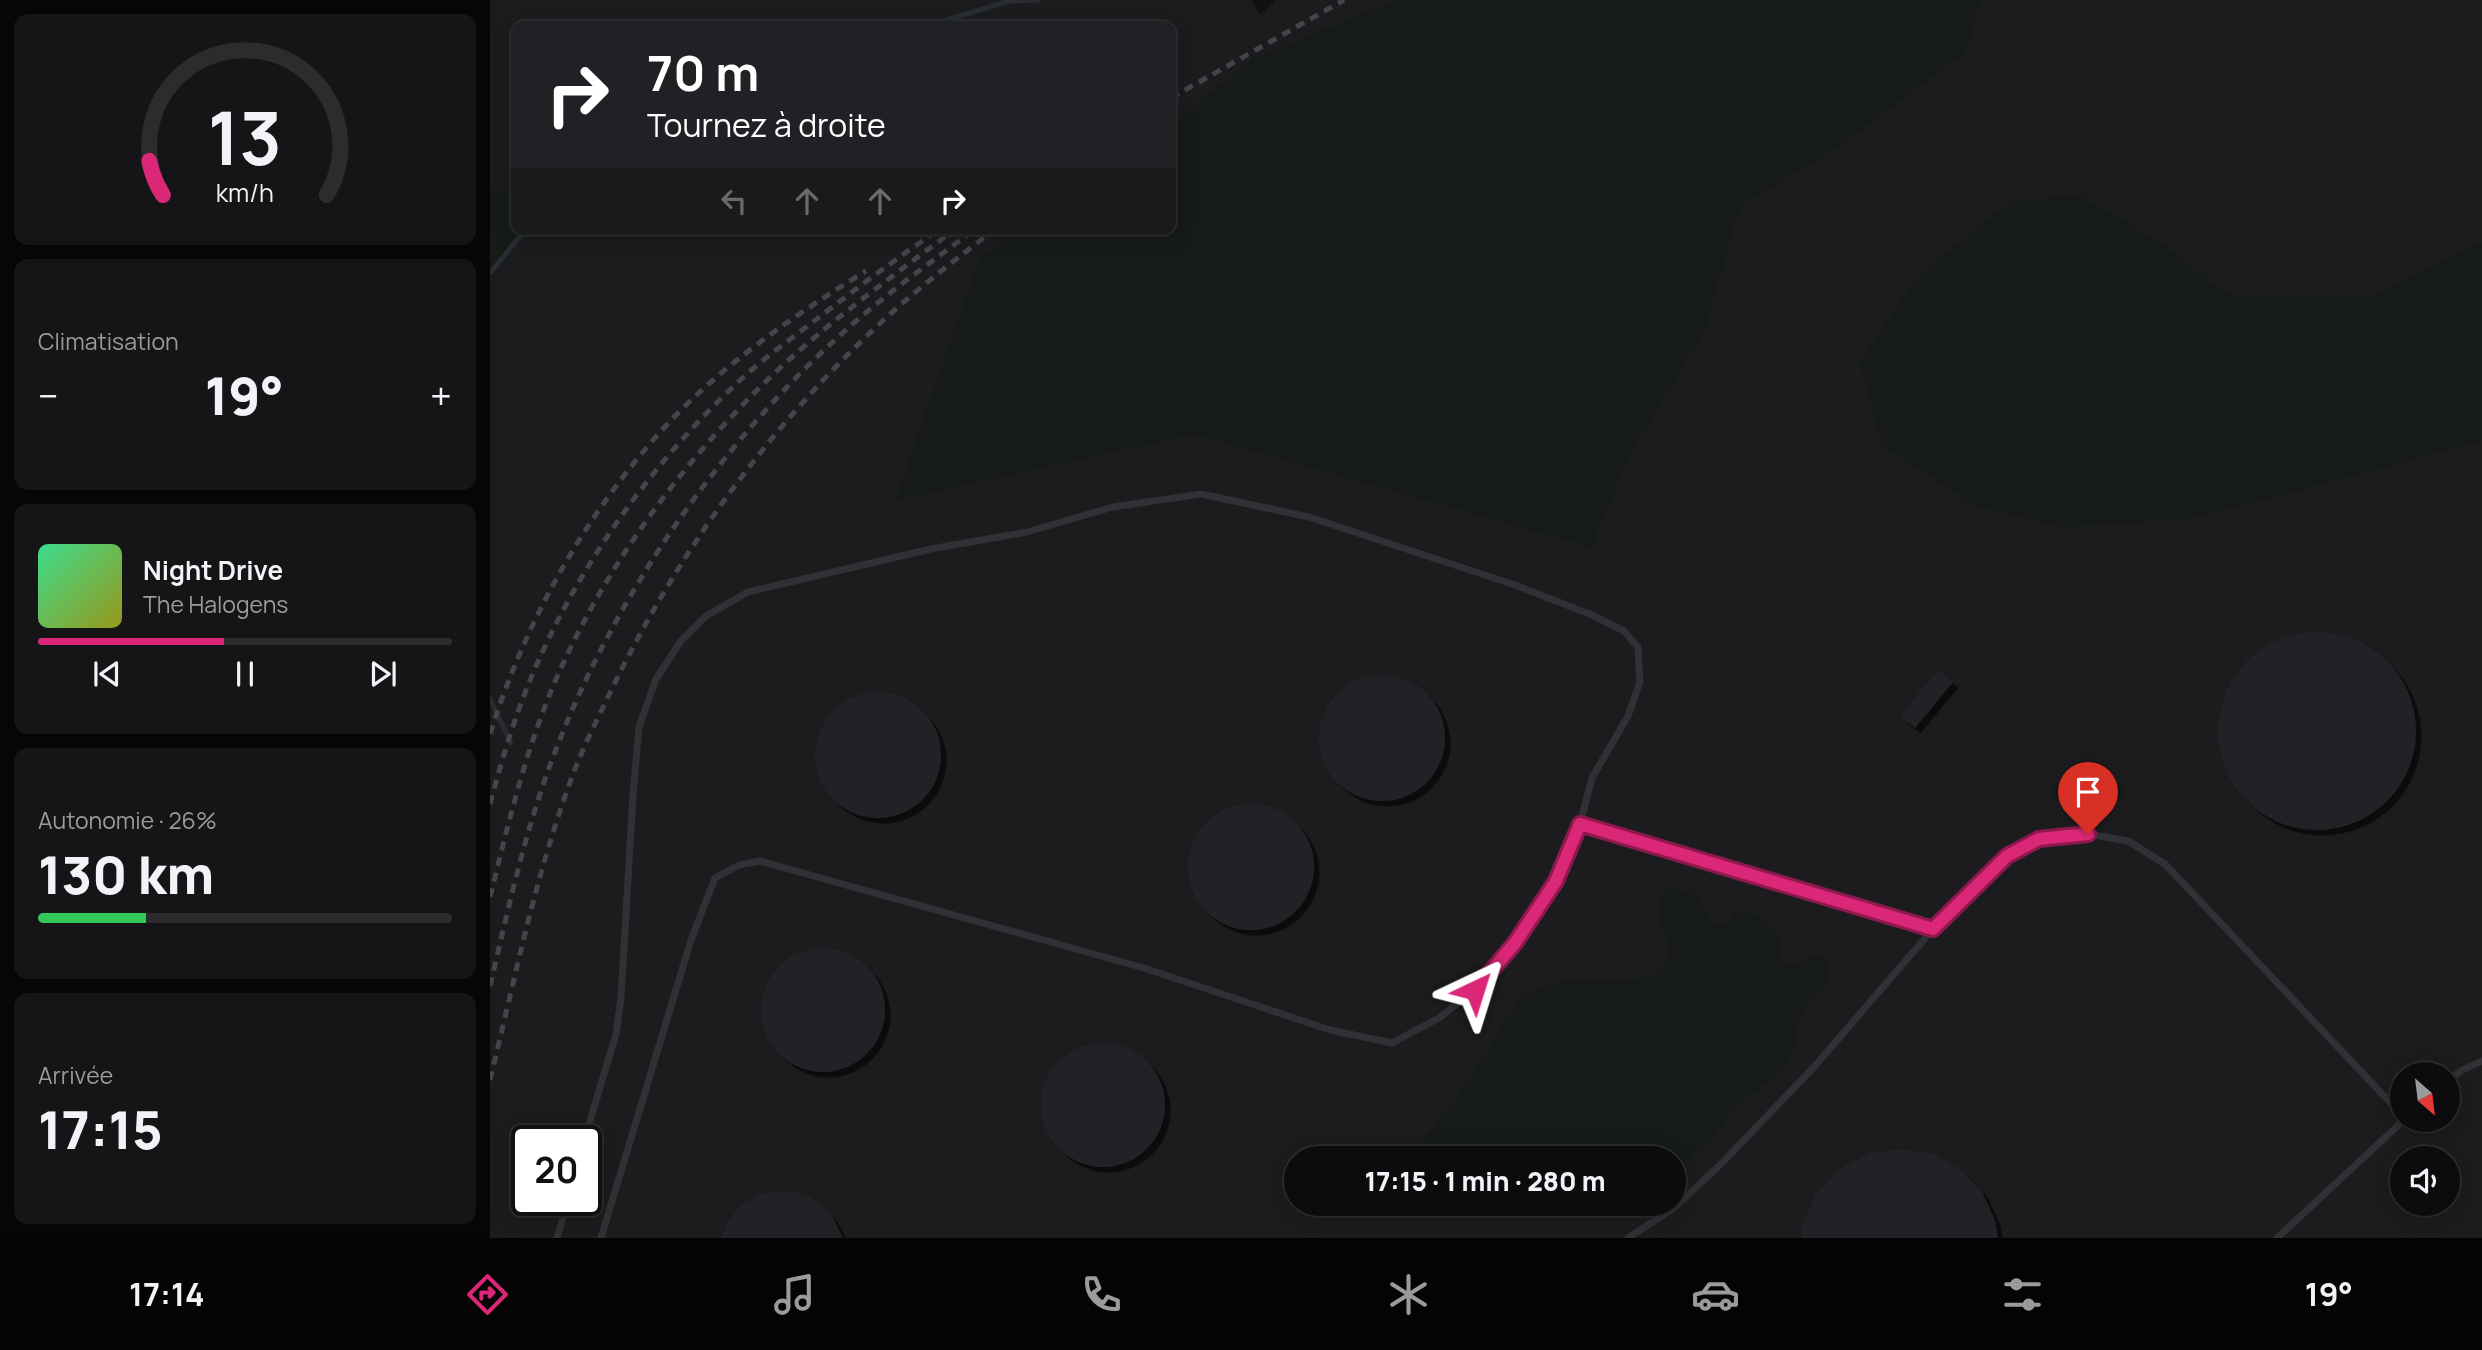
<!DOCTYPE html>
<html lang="fr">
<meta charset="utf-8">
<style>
:root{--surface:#0c0b0d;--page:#151416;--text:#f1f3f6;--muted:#9a9b9d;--line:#2c2b2e;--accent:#db2777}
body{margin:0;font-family:Manrope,sans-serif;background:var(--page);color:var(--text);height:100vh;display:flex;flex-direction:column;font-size:26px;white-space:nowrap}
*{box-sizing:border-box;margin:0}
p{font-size:23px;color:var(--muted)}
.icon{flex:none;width:38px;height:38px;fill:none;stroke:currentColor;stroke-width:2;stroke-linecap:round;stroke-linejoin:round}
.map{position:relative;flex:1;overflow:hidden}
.panel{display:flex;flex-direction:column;gap:14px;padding:14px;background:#070607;width:490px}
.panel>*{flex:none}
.guide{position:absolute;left:21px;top:21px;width:665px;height:214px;border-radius:14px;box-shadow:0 4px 18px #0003,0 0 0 2px var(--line);background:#202124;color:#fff;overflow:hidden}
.needle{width:46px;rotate:152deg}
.tools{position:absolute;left:1900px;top:1062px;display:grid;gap:14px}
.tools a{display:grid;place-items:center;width:70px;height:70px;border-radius:50%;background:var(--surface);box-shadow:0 4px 18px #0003,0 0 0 2px var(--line);font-size:35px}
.speed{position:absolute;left:21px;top:1125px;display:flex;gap:14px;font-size:35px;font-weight:700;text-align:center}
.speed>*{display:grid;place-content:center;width:91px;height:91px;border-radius:50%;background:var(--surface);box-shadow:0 4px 18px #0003,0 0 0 2px var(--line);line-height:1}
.speed .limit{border:4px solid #111;border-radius:10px;background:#fff;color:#111}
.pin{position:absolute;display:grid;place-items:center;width:60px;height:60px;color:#fff;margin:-72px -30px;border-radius:50% 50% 50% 0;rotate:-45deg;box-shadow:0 0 7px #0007}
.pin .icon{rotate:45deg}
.me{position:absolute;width:77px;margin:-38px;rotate:41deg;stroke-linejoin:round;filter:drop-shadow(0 0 5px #0008)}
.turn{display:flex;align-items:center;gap:24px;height:147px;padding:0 21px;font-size:32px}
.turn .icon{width:91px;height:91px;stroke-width:2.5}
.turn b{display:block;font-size:49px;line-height:60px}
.lanes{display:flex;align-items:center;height:66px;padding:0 21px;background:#0003;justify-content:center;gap:35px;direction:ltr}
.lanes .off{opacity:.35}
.big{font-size:52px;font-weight:800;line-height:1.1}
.panel .card{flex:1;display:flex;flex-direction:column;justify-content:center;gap:10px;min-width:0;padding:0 24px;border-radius:14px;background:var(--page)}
.panel .dial{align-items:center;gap:0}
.dial svg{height:182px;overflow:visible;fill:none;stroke:var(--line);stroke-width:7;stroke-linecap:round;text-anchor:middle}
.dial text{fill:var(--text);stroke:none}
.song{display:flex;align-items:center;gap:21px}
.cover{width:84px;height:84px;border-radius:10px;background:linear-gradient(135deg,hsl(150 70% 55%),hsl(60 70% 35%))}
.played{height:7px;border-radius:4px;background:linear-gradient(90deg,var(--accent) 45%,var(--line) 45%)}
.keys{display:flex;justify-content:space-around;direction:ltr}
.heat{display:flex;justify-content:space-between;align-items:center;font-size:38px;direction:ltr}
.charge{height:10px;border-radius:5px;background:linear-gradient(90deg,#34c759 26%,var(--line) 0)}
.trip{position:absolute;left:794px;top:1146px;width:402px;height:70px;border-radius:35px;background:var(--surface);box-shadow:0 4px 18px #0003,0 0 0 2px var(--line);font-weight:800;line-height:70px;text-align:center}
.tab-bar{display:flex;height:112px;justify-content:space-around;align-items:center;background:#050405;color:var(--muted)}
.tab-bar .icon{width:49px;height:49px}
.tab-bar .on{color:var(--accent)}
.tab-bar b{font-size:32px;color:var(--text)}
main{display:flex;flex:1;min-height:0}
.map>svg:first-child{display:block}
.built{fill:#1c1c1e;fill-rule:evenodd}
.green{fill:#161b17}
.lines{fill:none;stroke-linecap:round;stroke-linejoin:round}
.stream{stroke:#272d33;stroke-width:5}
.building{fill:#232225;filter:url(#shadow)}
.lane{stroke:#313135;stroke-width:7}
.rail{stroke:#44454a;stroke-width:5;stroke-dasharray:9 7;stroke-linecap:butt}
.route-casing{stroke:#8e194d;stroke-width:18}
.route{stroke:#db2777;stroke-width:12}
</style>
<main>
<section class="panel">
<div class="card dial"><svg viewBox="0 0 100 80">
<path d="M14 69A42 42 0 1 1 86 69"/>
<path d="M14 69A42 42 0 0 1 8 54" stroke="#db2777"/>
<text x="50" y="56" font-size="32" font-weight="700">13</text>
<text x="50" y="72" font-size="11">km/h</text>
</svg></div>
<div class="card"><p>Climatisation</p>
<div class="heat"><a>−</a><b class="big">19°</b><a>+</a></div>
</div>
<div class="card">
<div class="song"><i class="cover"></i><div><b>Night Drive</b><p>The Halogens</p></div></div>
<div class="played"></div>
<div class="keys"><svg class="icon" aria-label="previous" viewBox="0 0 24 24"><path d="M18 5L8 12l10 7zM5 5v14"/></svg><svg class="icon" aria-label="pause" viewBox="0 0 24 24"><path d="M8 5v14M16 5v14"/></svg><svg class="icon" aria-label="next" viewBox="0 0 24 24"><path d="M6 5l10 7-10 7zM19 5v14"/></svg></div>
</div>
<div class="card"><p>Autonomie · 26%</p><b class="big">130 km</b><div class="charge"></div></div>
<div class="card"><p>Arrivée</p><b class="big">17:15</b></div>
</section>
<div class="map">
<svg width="1992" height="1238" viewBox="0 0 1992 1238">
<defs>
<filter id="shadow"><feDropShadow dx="5.5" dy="5.5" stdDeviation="0" flood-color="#0009"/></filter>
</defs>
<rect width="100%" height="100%" fill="#100f11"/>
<!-- built -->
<path class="built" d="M0 0H761L770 15 785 0H1992V1238H0ZM26 26H681V229H26ZM1913 1074H1958V1120H1913ZM37 1141H96V1200H37ZM807 1158H1185V1204H807ZM1913 1158H1958V1204H1913Z"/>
<!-- green -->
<path class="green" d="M906 0H1491L1475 52 1345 149 1250 205 1214 332 1138 458 1101 547 704 434 406 500 490 256 533 229H681V125L763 59Z
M0 190 26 195V229H41L0 274Z
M1590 196 1670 242 1734 294 1881 298 1992 242V441L1704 518 1575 527 1487 506 1392 445 1370 362 1431 273 1521 201Z
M1182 888C1218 894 1206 905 1226 926L1236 925 1245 914 1253 910 1267 916 1290 935 1289 955 1293 964 1302 967 1325 956 1334 958C1351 986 1326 990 1313 1010 1303 1023 1309 1037 1304 1051 1296 1072 1262 1092 1246 1107 1234 1118 1228 1135 1215 1145 1206 1153 1194 1159 1185 1167V1158H925C934 1133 955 1115 970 1093 982 1075 994 1057 1005 1039 1014 1023 1022 1006 1037 996 1048 988 1068 982 1082 980 1109 976 1153 990 1175 966 1189 952 1171 930 1170 915 1169 909 1172 901 1173 894Z"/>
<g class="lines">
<!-- stream -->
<path class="stream" d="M437 26 519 1 548 0
M0 273 36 229
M0 699 21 743"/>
</g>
<!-- building -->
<path class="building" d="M1728 731a99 99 0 1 1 198 0a99 99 0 1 1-198 0Z
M1448 670 1463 682 1425 728 1410 716Z
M829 738a63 63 0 1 1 126 0a63 63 0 1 1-126 0Z
M325 755a63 63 0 1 1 126 0a63 63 0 1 1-126 0Z
M698 867a63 63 0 1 1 126 0a63 63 0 1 1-126 0Z
M271 1010a62 62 0 1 1 124 0a62 62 0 1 1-124 0Z
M551 1105a62 62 0 1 1 124 0a62 62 0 1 1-124 0Z
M1412 1149 1443 1154 1470 1169 1492 1192 1505 1220 1508 1238H1311L1312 1226 1326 1194 1350 1169 1380 1153Z
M285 1191 307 1192 327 1201 342 1216 353 1238H231L238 1221 250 1206 267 1196Z"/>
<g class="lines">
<!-- lane -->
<path class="lane" d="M1090 824 1443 929
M1958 1081 1972 1070 1992 1061
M94 1141 126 1034 131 998 143 795 149 727 166 679 191 641 216 616 258 592 441 549 537 532 623 507 711 494 819 517 1025 585 1102 615 1134 631 1148 647 1150 682 1138 716 1102 778 1090 824 1066 881 1025 943 985 990 949 1018 902 1043 840 1030 654 968 270 861 249 865 225 878 201 940 111 1238
M67 1238 78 1200
M1138 1238 1184 1208 1230 1165 1325 1066 1443 929 1517 856 1549 839 1598 834 1638 841 1675 864 1913 1116
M1787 1238 1914 1120"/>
<!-- rail -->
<path class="rail" d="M681 98 854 0
M0 734C37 616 101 504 186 415 242 358 308 313 376 271
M0 804C11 763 23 722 39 683 84 572 159 466 246 384 271 360 301 339 328 318 366 289 404 260 444 233
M0 897C18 825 35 752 64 684 115 565 196 456 291 367 345 317 406 274 465 229
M0 986C18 910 35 831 63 757 125 593 238 430 372 316 408 285 447 258 485 229
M0 1080C25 978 46 873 83 774 93 748 106 722 118 697 186 554 281 423 398 316 432 285 469 257 505 229"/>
</g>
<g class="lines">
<defs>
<path id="route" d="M985 990 1025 943 1066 881 1090 824 1443 929 1517 856 1549 839 1598 834"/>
</defs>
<!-- route casing -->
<use href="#route" class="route-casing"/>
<!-- route -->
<use href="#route" class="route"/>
</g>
</svg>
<div class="tools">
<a><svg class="needle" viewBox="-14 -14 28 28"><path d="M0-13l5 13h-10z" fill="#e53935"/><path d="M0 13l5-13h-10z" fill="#9a9b9d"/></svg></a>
<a><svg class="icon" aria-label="sound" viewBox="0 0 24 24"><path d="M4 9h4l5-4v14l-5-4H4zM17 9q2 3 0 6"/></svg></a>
</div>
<div class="speed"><div class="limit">20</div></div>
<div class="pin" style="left:1598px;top:834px;background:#d93025"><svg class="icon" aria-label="arrive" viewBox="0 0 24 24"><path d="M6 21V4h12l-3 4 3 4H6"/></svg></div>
<svg class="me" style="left:985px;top:990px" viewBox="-20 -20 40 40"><path d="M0-17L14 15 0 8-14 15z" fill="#db2777" stroke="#fff" stroke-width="4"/></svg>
<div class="trip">17:15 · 1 min · 280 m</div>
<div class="guide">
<div class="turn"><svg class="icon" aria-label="right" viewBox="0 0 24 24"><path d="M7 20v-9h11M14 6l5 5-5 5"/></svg><div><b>70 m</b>Tournez à droite</div></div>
<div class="lanes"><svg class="icon off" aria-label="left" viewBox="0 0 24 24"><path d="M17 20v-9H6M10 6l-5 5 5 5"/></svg><svg class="icon off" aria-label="ahead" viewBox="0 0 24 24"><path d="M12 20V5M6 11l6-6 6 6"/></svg><svg class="icon off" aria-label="ahead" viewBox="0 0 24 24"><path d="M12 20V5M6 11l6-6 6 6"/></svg><svg class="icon" aria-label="right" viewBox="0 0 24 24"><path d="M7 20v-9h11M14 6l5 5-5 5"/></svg></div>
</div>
</div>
</main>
<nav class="tab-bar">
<b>17:14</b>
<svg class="icon on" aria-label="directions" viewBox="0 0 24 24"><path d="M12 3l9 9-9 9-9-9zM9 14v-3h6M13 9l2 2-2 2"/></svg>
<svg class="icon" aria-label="music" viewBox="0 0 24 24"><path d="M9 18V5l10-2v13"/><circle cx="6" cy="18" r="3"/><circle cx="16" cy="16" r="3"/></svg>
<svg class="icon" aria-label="phone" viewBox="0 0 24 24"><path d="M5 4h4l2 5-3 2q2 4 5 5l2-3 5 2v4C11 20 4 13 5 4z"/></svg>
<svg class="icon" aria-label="climate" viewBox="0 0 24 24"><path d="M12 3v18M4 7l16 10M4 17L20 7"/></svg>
<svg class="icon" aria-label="car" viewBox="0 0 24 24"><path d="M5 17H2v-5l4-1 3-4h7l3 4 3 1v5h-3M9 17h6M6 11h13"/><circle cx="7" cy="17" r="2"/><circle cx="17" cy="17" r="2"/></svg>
<svg class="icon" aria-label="filters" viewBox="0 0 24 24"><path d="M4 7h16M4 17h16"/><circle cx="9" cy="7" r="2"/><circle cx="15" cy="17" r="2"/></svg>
<b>19°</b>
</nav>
